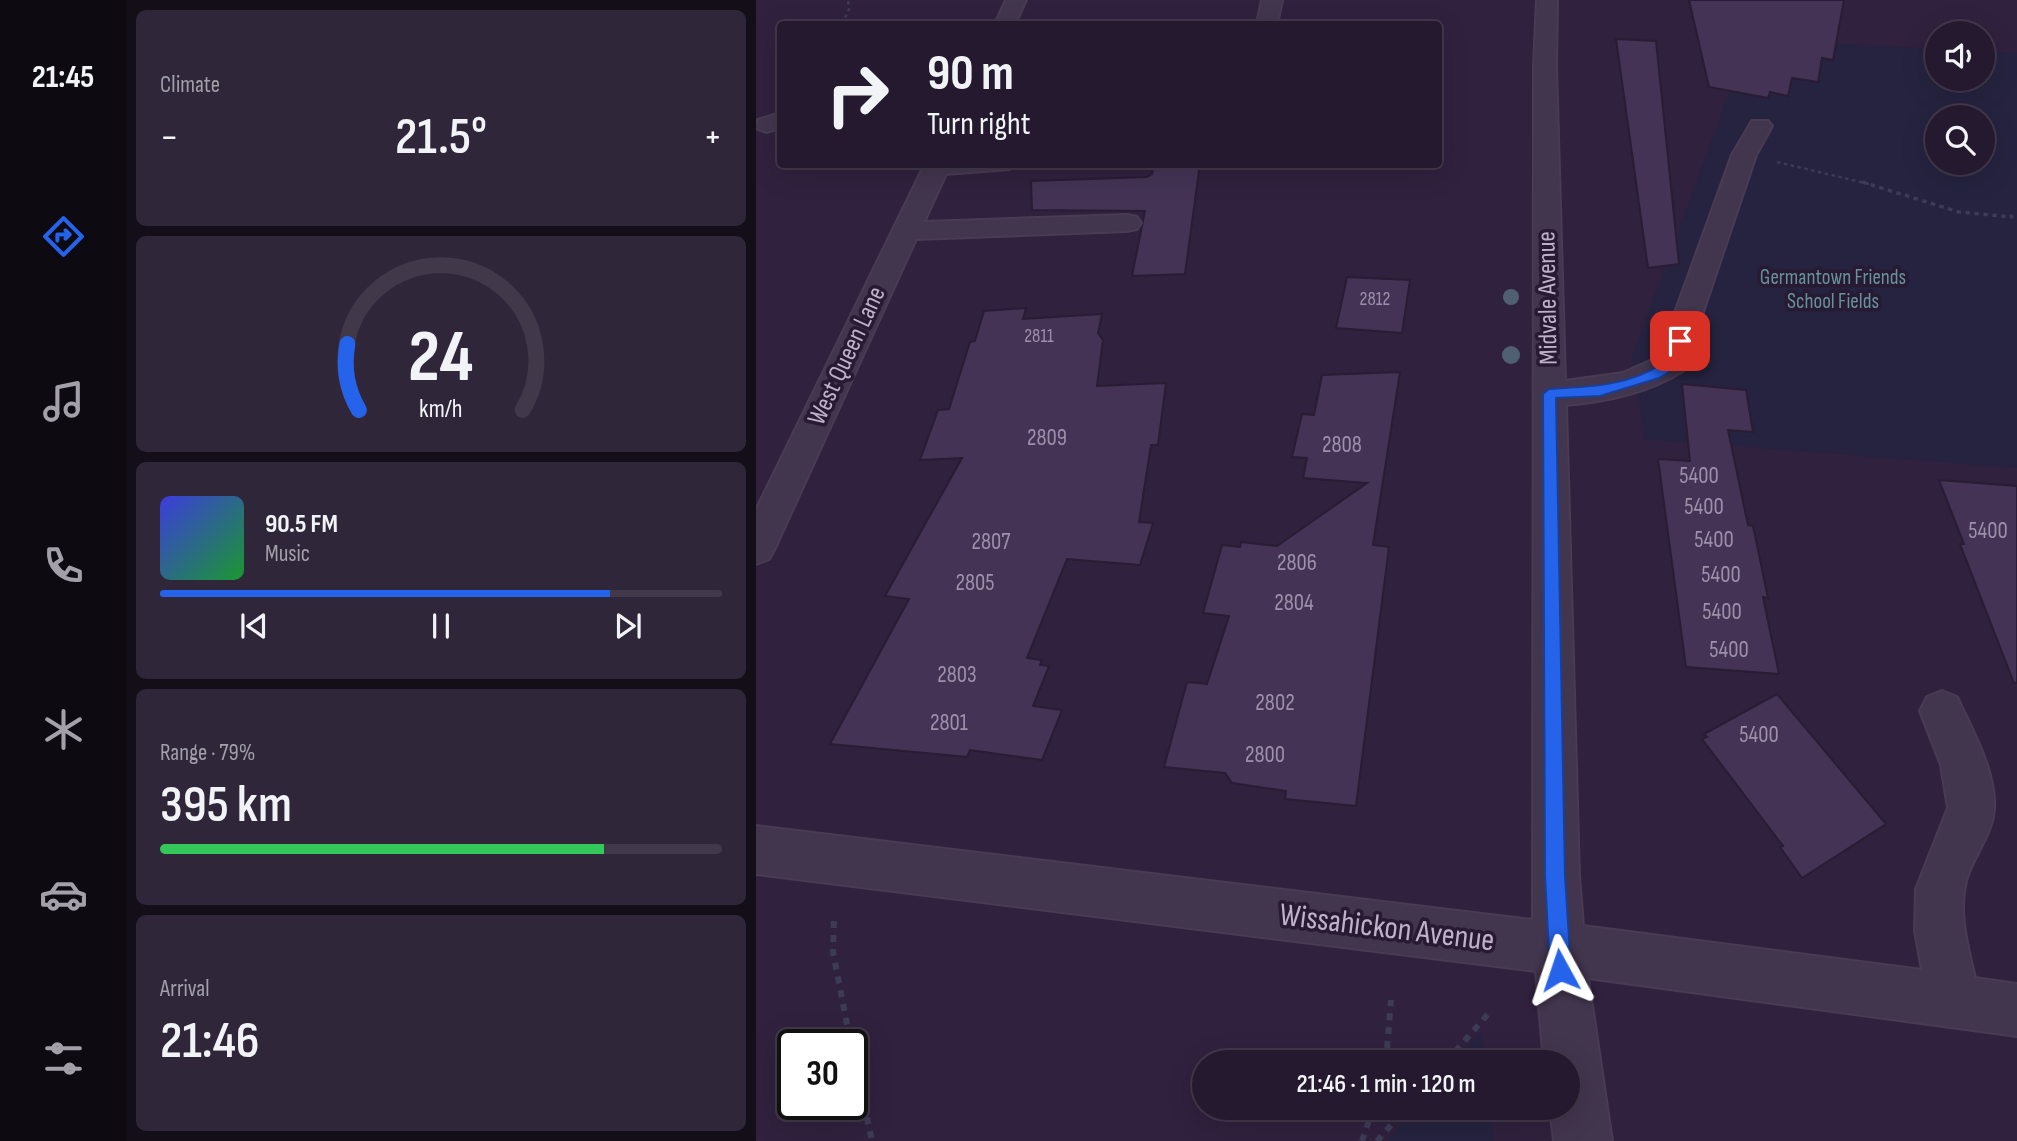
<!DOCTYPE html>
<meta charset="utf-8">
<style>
:root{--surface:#24192e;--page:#30263a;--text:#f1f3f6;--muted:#a3a0aa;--line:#41384a;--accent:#2563eb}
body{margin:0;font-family:"Sofia Sans Condensed",sans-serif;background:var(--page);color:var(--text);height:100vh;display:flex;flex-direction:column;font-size:26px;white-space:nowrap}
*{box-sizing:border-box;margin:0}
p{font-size:23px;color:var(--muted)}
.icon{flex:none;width:38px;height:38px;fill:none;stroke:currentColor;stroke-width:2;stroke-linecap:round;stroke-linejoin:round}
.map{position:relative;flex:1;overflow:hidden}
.details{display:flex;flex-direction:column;gap:10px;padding:10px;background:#140e19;width:630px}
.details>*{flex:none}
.guide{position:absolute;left:21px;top:21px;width:665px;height:147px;border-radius:7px;box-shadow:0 7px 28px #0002,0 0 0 2px var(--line);background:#24192e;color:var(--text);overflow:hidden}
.tools{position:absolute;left:1169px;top:21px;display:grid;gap:14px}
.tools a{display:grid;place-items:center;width:70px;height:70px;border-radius:50%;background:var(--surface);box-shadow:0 7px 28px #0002,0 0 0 2px var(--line);font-size:35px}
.speed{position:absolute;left:21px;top:1029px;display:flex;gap:14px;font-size:35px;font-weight:700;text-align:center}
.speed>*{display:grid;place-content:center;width:91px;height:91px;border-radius:50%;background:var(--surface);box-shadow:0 7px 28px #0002,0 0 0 2px var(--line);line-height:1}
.speed .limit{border:4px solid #111;border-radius:10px;background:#fff;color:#111}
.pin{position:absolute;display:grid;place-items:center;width:60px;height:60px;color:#fff;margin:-30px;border-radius:14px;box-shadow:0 4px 10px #0006}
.me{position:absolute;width:77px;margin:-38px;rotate:355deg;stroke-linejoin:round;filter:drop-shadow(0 0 5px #0008)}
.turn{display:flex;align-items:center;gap:24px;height:147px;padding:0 35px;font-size:32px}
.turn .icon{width:91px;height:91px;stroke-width:2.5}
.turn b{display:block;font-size:49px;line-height:60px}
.big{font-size:52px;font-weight:600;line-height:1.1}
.details .widget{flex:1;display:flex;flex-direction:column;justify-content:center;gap:10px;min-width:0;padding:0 24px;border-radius:10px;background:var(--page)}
.details .dial{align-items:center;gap:0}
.dial svg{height:182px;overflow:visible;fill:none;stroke:var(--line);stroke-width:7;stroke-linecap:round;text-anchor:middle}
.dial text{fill:var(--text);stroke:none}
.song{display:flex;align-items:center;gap:21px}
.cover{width:84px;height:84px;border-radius:10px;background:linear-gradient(135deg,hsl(240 70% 55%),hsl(130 70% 35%))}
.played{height:7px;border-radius:4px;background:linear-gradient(90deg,var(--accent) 80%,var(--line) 80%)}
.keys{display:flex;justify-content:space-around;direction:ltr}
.heat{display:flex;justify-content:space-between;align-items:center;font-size:38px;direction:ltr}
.charge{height:10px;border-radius:5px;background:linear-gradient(90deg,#34c759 79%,var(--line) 0)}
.trip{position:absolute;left:436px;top:1050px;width:388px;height:70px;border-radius:35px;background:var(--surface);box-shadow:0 7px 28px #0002,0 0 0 2px var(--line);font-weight:600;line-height:70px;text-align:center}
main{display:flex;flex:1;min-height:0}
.dock{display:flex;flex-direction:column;width:126px;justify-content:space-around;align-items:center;background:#0e0a12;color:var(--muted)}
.dock .icon{width:49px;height:49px}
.dock .selected{color:var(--accent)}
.dock b{font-size:32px;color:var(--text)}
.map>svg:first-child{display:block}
.green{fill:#25233f;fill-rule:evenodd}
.building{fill:#443354;stroke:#291c34;stroke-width:2}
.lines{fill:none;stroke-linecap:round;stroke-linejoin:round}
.minor-casing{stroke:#483b53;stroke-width:4}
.path-far2{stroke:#3c3c57;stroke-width:2.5;stroke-dasharray:3.5 3.5;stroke-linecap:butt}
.path-far1{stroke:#3c3c57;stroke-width:3.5;stroke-dasharray:4.5 4.5;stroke-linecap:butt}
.path{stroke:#3c3c57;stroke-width:6;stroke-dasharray:7 7;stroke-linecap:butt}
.minor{fill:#42354e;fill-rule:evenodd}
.tree{fill:#4e6072}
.route{fill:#2563eb;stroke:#184099;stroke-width:2}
.labels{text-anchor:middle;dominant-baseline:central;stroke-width:7;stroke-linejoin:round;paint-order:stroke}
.far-number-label{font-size:19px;fill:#9e90aa}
.far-park-label{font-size:21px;fill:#66939c;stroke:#271a32}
.number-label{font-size:23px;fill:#9e90aa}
.street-label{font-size:26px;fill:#beb1c9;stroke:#271a32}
.near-street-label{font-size:32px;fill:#beb1c9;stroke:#271a32}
</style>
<main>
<nav class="dock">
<b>21:45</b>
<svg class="icon selected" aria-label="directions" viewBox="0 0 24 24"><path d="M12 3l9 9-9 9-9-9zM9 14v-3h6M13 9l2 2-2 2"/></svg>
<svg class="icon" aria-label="music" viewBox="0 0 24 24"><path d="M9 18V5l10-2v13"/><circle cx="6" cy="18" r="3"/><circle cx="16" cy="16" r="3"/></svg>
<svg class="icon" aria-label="phone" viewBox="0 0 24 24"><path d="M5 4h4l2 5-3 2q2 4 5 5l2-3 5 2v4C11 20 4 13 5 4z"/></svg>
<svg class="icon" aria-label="climate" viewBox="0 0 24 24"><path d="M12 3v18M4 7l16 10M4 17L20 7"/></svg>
<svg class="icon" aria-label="car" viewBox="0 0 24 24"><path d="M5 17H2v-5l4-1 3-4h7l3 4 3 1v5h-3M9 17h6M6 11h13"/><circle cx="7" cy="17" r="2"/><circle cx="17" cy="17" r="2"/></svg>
<svg class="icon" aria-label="filters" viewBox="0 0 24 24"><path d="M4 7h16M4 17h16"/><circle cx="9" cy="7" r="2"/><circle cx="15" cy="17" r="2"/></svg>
</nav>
<section class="details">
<div class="widget"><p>Climate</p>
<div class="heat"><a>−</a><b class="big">21.5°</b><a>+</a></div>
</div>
<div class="widget dial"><svg viewBox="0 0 100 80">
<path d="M14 69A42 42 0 1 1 86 69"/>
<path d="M14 69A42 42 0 0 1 9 40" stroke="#2563eb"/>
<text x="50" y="56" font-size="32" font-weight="700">24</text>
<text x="50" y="72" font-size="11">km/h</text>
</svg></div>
<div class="widget">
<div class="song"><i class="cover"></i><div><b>90.5 FM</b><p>Music</p></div></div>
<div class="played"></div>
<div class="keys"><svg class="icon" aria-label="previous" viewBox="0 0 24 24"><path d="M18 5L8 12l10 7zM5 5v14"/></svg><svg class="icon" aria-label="pause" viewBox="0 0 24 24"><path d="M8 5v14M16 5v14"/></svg><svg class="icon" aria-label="next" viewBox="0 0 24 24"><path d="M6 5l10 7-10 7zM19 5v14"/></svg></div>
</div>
<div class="widget"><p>Range · 79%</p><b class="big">395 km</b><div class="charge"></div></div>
<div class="widget"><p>Arrival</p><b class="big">21:46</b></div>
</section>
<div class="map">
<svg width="1261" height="1141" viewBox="0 0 1261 1141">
<rect width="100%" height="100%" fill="#30213e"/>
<!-- green -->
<path class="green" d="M993 39 1181 49V79H1227V51L1261 53V468L888 439 876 357ZM1181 117H1227V163H1181Z
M726 1031 729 1062H699Z
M660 1108H733L739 1141H631Z"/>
<!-- building -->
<path class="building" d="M933 0H1088L1077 60 1066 58 1062 82 1036 78 1032 96 1014 92 1012 98 953 87Z
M860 39 900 41 923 264 892 268Z
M444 164 429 274 376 276 389 211 276 210 275 181 391 177 396 174 397 166Z
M591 277 654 280 646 333 580 328Z
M270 308 267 319 346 314 342 333 347 340 341 386 410 383 402 445H395L383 522 397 523 384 565 311 559 271 658 286 660 284 665 293 666 277 706 306 710 286 760 214 750 211 757 74 744 153 599 129 596 206 458 164 460 182 410 193 409 214 342 219 341 228 311Z
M644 372 617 545 633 547 600 806 529 799 530 791 476 783 469 773 408 767 431 682 451 684 473 616 447 613 466 545 484 547 485 542 521 546 611 483 547 478 551 458 536 457 546 414 558 415 566 375Z
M926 384 990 390 997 432 972 430 992 525 997 526 1012 598 1007 597 1023 674 930 667 902 459 934 461Z
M1183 480 1261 486V683H1258L1204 544H1208Z
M1021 694 1130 824 1046 878 1024 847 1027 846 946 739 951 737 948 734Z"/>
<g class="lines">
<defs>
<path id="minor" d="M250 0H270L259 24H239Z
M506 0H526L521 24H501Z
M781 0H801L800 66 809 381 867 373 903 357 976 155 996 121H1012L1016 126 1000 155 927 371C891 393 852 401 810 405L823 876 827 926 1166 970 1159 931 1160 889 1192 808 1185 765 1164 711 1171 697 1186 691 1201 697C1216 730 1240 771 1238 808 1237 831 1221 852 1213 872 1200 905 1211 945 1219 978L1261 984V1036L832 978 856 1141H798L794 1108H812V1062H788L780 971 0 874V826L777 920 778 66Z
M24 113V128L10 132 0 128 2 120Z
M169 164H256L253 169 190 174 168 222 371 215 381 217 385 223 381 229 371 231 160 239 19 548 13 559 0 564V510Z"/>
</defs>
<!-- minor casing -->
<use href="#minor" class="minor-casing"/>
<!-- path-far2 -->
<path class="path-far2" d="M86 24 93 9 92 0
M1021 162 1113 184"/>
<!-- path-far1 -->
<path class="path-far1" d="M1106 182 1203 212 1256 217 1253 213"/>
<!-- path -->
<path class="path" d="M78 921 77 952 95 1045
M96 1049 116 1141
M630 1062 635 1000
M690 1062 732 1014
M606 1141 617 1108
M621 1141 650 1108"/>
<!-- minor -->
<use href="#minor" class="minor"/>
</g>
<!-- trees -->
<g class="tree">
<circle cx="755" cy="297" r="8"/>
<circle cx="755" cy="355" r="9"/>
</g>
<!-- route -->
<path class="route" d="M924 337 930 341 921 367 903 378 844 396 800 398 809 876 815 970 812 978 804 981 797 978 794 970 789 876 787 394 793 389C832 387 874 386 907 363 916 356 913 341 924 337Z"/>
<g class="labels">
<!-- far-number labels -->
<g class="far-number-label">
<text x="619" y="299">2812</text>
<text x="283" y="336">2811</text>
</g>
<!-- far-park labels -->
<g class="far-park-label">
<text x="1077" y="277">Germantown Friends<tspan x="1077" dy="24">School Fields</tspan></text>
</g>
<!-- number labels -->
<g class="number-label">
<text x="291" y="438">2809</text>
<text x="586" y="445">2808</text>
<text x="943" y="476">5400</text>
<text x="948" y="507">5400</text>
<text x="1232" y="531">5400</text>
<text x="958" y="540">5400</text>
<text x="235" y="542">2807</text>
<text x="541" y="563">2806</text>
<text x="965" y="575">5400</text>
<text x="219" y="583">2805</text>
<text x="538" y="603">2804</text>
<text x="966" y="612">5400</text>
<text x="973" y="650">5400</text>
<text x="201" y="675">2803</text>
<text x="519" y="703">2802</text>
<text x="193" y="723">2801</text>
<text x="1003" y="735">5400</text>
<text x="509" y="755">2800</text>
</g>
<!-- street labels -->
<g class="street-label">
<text transform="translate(792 298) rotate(-91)">Midvale Avenue</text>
<text transform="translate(91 356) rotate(-65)">West Queen Lane</text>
</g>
<!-- near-street labels -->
<g class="near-street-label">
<text transform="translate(631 928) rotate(7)">Wissahickon Avenue</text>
</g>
</g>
</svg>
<div class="tools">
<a><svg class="icon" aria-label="sound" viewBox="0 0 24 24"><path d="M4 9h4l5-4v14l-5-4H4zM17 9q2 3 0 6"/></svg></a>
<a><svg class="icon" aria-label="search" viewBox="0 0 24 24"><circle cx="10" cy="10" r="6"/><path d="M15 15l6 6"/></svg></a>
</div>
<div class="speed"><div class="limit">30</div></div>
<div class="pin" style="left:924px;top:341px;background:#d93025"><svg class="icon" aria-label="arrive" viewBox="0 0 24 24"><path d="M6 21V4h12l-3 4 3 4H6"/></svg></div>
<svg class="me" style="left:804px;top:970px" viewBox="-20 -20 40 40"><path d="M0-17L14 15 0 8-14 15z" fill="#2563eb" stroke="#fff" stroke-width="4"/></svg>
<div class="trip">21:46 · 1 min · 120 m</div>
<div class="guide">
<div class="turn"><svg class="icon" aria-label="right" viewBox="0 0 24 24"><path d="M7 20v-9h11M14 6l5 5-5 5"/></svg><div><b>90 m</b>Turn right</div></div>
</div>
</div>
</main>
